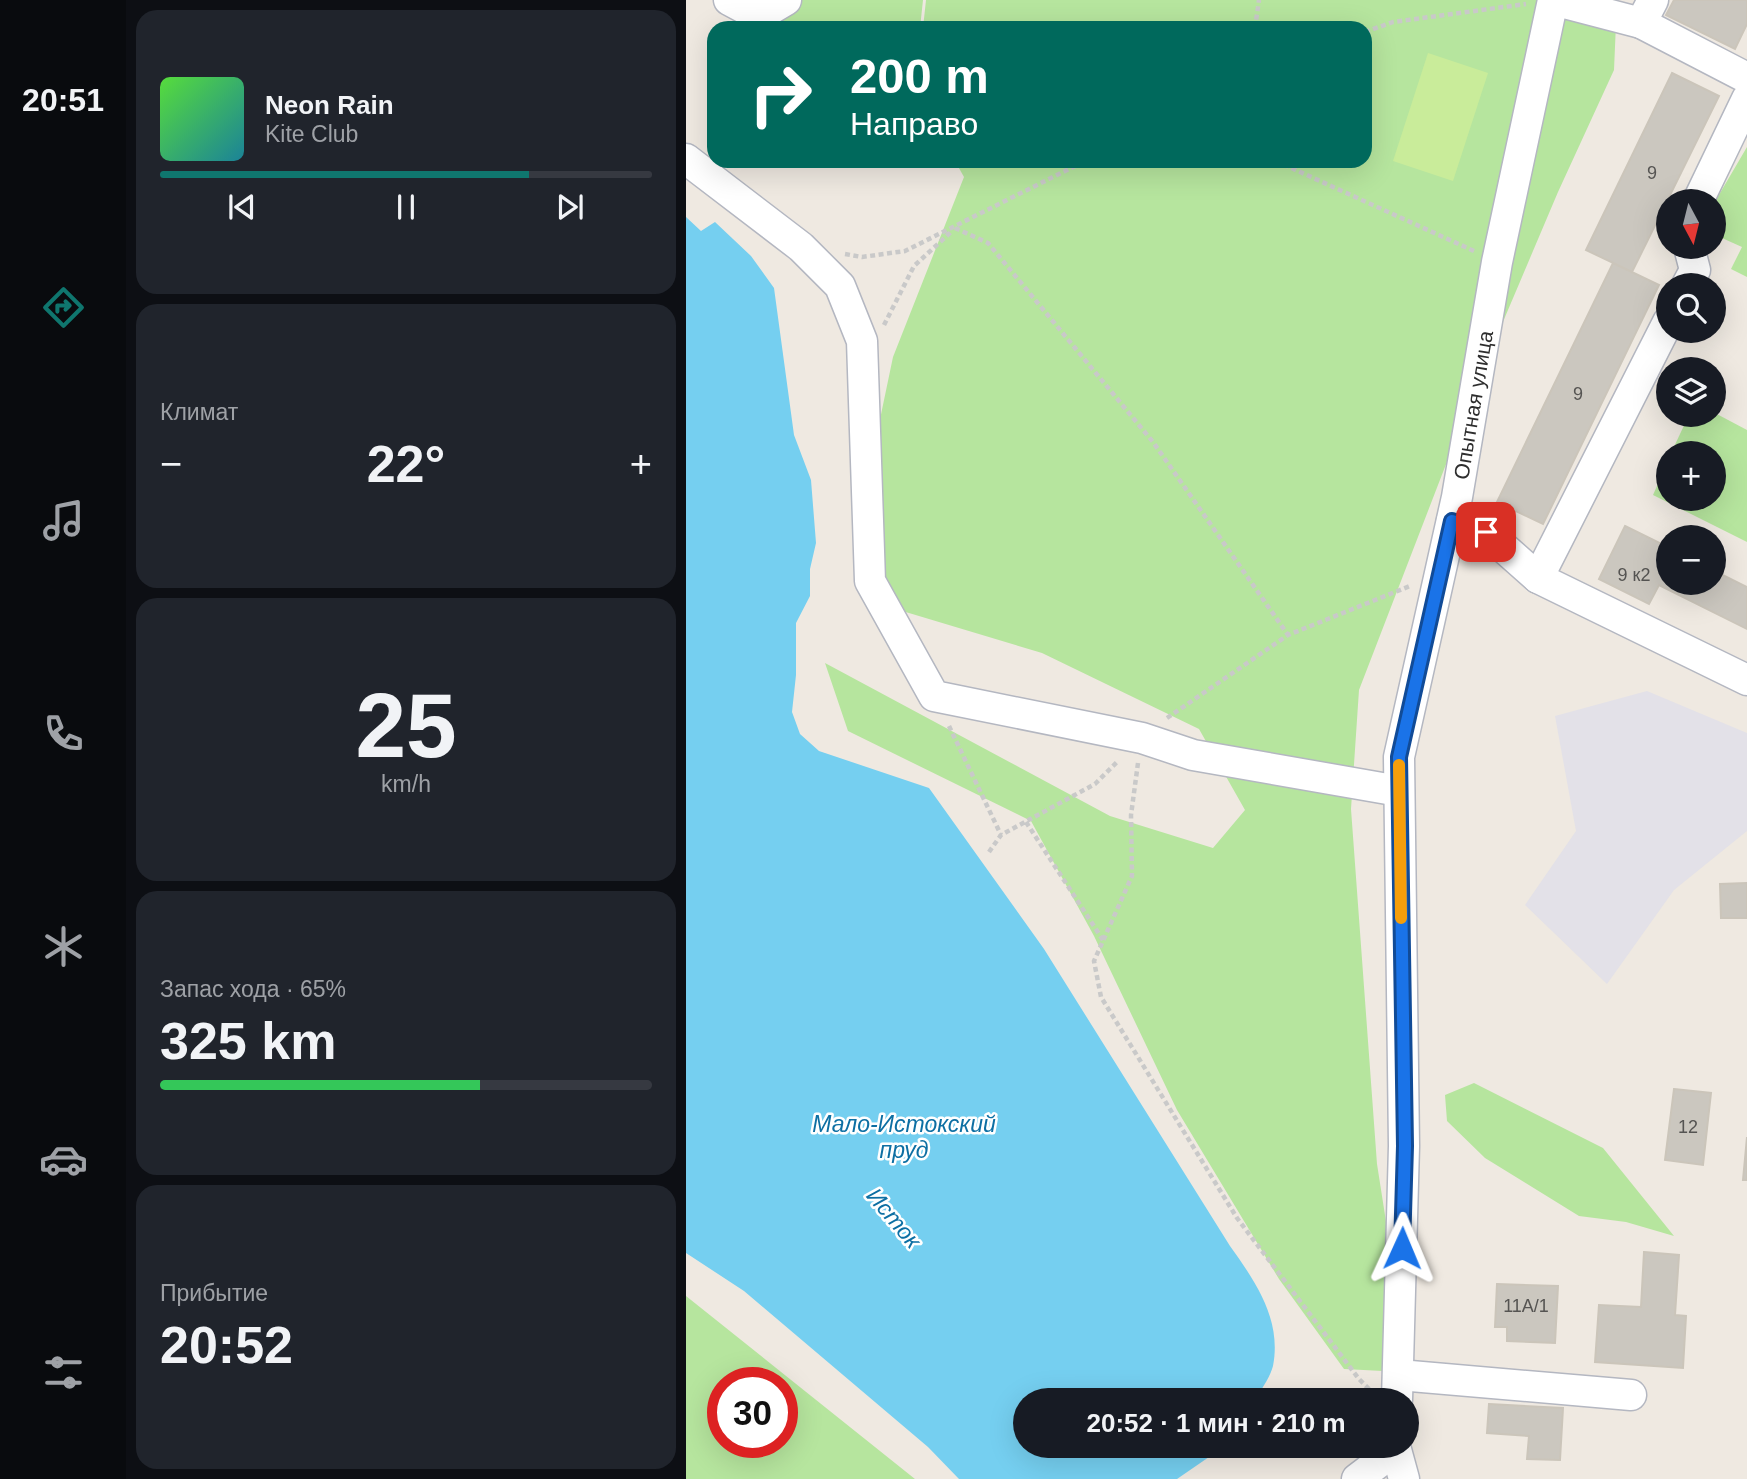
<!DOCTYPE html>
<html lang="ru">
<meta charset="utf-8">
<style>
:root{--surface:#171b24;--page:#20242c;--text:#f1f3f6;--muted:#9ea1a6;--line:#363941;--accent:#0f766e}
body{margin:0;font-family:Helvetica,sans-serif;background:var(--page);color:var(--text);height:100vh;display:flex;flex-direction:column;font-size:26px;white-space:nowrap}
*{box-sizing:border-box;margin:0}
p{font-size:23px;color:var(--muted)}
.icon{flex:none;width:38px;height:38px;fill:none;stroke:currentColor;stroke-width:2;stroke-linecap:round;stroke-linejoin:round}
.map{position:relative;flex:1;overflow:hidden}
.sheet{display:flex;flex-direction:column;gap:10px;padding:10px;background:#0d0f14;width:560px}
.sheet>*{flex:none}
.guide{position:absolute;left:21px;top:21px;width:665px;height:147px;border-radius:21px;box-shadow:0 7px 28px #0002;background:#00695c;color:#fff;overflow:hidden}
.needle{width:46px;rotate:173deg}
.tools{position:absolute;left:970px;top:189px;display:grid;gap:14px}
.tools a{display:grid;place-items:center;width:70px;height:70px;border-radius:50%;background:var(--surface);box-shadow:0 7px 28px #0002;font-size:35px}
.speed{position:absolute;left:21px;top:1367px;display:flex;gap:14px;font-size:35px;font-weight:700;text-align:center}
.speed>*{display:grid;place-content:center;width:91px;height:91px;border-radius:50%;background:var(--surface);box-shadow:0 7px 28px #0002;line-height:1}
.speed .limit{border:10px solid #d22;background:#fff;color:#111}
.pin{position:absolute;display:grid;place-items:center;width:60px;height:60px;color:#fff;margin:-30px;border-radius:14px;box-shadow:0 4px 10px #0006}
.me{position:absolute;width:77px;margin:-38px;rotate:1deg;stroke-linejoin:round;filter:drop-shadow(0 0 5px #0008)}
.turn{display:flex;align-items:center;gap:24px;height:147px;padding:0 28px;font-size:32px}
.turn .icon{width:91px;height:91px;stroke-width:2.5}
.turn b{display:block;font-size:49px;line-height:60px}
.big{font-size:52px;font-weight:700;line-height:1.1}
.sheet .widget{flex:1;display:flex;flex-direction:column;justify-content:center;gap:10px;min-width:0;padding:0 24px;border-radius:21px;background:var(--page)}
.sheet .dial{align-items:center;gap:0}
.dial b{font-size:91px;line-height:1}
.song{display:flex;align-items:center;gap:21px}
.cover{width:84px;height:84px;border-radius:10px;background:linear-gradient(135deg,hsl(110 70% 55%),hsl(190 70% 35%))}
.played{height:7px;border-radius:4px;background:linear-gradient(90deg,var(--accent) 75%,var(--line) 75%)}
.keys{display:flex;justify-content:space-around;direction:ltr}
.heat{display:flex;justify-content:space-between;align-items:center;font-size:38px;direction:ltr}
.charge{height:10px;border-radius:5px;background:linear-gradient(90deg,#34c759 65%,var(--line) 0)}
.trip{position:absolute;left:327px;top:1388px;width:406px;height:70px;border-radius:35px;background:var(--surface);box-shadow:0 7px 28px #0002;font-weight:700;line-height:70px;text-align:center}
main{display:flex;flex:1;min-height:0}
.tab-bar{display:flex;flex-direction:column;width:126px;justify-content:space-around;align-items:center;background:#090b0e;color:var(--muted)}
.tab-bar .icon{width:49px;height:49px}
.tab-bar .current{color:var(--accent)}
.tab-bar b{font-size:32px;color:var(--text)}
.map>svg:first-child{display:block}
.industrial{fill:#e3e1e8}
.green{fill:#b6e59e;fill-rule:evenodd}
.pitch{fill:#c9ec9a}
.water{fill:#75cff0}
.building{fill:#cbc7bf;stroke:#cbc5ba;stroke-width:2}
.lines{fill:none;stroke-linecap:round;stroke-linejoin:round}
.minor-casing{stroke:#b4b7c1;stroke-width:33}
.path{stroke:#c9c9c9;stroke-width:4.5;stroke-dasharray:5 3.5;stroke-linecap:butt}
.minor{stroke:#fff;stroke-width:30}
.route-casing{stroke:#114b97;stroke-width:18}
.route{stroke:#1a73e8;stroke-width:12}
.slow{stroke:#f59e0b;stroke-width:12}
.labels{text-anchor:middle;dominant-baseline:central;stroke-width:5;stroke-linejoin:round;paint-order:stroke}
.number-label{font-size:18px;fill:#555452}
.street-label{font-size:21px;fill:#2e2e2e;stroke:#fff}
.water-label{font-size:23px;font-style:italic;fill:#0d6fa3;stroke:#fff}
</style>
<main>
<nav class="tab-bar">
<b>20:51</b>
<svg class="icon current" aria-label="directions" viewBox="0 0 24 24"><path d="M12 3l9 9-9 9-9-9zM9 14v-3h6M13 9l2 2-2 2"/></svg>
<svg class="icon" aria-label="music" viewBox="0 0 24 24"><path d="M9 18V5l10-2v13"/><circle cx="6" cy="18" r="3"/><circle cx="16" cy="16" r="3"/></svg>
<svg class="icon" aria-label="phone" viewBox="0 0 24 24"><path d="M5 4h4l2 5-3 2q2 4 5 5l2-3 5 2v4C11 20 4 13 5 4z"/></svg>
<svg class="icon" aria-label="climate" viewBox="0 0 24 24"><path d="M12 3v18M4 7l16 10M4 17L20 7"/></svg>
<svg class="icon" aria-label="car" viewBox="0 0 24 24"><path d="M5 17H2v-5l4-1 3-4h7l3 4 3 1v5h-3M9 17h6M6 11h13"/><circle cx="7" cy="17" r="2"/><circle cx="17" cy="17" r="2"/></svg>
<svg class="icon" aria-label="filters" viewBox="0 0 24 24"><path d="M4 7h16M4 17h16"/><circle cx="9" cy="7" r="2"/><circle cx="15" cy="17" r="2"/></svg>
</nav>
<section class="sheet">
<div class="widget">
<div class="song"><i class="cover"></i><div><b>Neon Rain</b><p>Kite Club</p></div></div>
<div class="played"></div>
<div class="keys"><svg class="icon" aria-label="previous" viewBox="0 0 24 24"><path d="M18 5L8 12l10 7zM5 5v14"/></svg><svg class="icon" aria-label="pause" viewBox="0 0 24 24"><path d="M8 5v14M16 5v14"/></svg><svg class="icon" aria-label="next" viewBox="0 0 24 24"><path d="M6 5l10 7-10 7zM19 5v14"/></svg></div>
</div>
<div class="widget"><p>Климат</p>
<div class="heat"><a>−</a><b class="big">22°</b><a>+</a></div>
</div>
<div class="widget dial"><b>25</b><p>km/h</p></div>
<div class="widget"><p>Запас хода · 65%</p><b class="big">325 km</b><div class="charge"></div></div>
<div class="widget"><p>Прибытие</p><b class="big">20:52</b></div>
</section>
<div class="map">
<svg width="1061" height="1479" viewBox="0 0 1061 1479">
<rect width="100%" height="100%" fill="#efe9e1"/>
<!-- industrial -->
<path class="industrial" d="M961 691 1061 733V831L988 890 921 984 839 905 890 831 869 716Z"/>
<!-- green -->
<path class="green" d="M50 0H237L234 28H105Z
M240 0H931L928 70 872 192 794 376 673 690 665 809 691 1164 706 1260 697 1371 658 1369 593 1279 491 1110 408 936 345 821 162 731 139 663 424 816 527 848 559 810 513 729 356 653 193 604 179 491 207 357 278 177 269 161H679V28H237Z
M1061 147V277L1045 269 1056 247 1027 234V205Z
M1027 412 1061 430V542L967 495 982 461V499H1027V453H985L1003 415Z
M788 1083 917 1148 988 1236 940 1222 893 1216 799 1158 761 1121 759 1095Z
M0 1296 229 1479H0ZM37 1382H96V1442H37Z"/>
<!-- pitch -->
<path class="pitch" d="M742 53 802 73 767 181 707 161Z"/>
<!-- water -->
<path class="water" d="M0 217 15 231 29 222 65 256 88 288 108 435 125 480 130 543 124 569V596L110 623V675L106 712 114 734 133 751 243 788 358 949 544 1246C569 1281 596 1319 587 1366 584 1377 575 1390 569 1400H340V1446H539L491 1479H273L242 1447 58 1291 0 1253Z"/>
<!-- building -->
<path class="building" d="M988 0H1061V24L1049 49 980 15Z
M986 73 1033 96 946 272 900 250Z
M927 263 973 285 857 524 811 502Z
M939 526 982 547V583H1027V570L1061 587V629L973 585 963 604 913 579Z
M1061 883V918H1035L1034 884Z
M988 1089 1025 1093 1017 1165 979 1160Z
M1061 1137V1180H1057Z
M958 1252 993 1255 989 1315 1000 1316 997 1368 909 1362 913 1305 955 1307Z
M811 1284 872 1286 869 1343 821 1341V1327H809Z
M803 1404 877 1408 874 1460 841 1459 843 1436 801 1433Z"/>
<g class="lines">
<defs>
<g id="minor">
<path d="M43 0 73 16 100 0"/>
<path d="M867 0 955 23 967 0"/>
<path d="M955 23 1061 78"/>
<path d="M0 159 115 247 154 286 176 341 184 581 248 696 456 738 507 755 713 791"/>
<path d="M1012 201 1061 99"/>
<path d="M1001 285 1009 270 1003 247"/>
<path d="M982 322 852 578 1061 680"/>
<path d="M766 521 800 532 852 578"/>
<path d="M713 1375 945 1395"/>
<path id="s1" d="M711 1400 718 1146 713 757 771 497 811 262 867 0"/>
<path d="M709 1446 718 1479"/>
<path d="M671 1479 708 1451"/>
</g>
</defs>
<!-- minor casing -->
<use href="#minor" class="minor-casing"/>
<!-- path -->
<path class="path" d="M569 28 573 0
M679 32 707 22 840 4
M590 161 788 251
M269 228 302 243 467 442 602 635
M159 254 176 257 219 251 399 161
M198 325 228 266 266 231
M481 718 602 635 724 586
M263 726 315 835
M452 763 445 815 446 876 408 961 415 997 551 1218 673 1379 686 1392
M340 822 417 940
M303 852 315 835 409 784 432 761"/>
<!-- minor -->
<use href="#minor" class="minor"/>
</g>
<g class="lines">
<defs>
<path id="route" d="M716 1248 719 1146 713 757 766 521 800 532"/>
</defs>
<!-- route casing -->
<use href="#route" class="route-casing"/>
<!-- route -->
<use href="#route" class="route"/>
<!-- slow -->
<path class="slow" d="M713 765 715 918"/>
</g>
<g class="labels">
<!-- number labels -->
<g class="number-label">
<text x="966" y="173">9</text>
<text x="892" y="394">9</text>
<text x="948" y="575">9 к2</text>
<text x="1002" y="1127">12</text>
<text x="840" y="1306">11А/1</text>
</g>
<!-- street labels -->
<g class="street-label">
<text stroke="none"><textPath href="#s1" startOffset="1003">Опытная улица</textPath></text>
</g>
<!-- water labels -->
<g class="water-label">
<text x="218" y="1124">Мало-Истокский<tspan x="218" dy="26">пруд</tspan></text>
<text transform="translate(208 1218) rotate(50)">Исток</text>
</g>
</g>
</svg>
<div class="tools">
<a><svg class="needle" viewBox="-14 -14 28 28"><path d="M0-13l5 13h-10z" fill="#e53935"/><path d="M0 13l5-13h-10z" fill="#9ea1a6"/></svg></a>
<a><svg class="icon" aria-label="search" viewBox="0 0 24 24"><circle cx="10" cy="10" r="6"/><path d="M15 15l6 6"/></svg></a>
<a><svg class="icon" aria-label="layers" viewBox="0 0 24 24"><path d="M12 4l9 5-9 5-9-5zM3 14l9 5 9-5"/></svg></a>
<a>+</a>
<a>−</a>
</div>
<div class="speed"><div class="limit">30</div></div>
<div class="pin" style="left:800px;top:532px;background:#d93025"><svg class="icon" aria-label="arrive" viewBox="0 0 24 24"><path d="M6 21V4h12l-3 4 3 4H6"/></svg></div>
<svg class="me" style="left:716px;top:1248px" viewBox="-20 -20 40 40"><path d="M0-17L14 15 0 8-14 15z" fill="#1a73e8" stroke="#fff" stroke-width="4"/></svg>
<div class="trip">20:52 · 1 мин · 210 m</div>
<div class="guide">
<div class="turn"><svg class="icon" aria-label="right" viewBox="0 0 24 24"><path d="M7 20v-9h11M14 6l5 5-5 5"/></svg><div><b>200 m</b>Направо</div></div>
</div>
</div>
</main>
